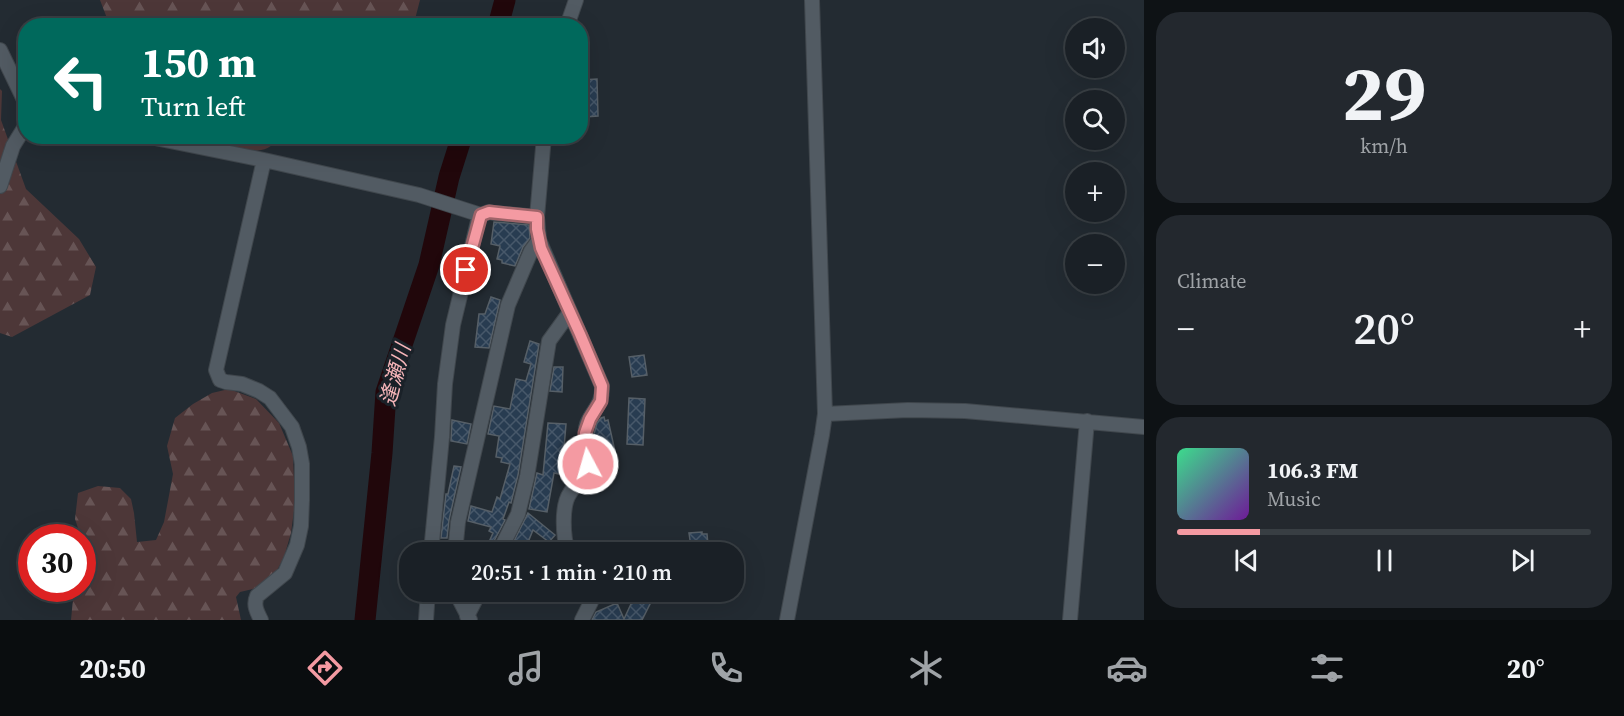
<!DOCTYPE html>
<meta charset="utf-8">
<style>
:root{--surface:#1a2026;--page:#23282e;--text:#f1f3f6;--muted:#9fa3a7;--line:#383e43;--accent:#f49aa2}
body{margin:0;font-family:"Source Serif 4","Noto Sans JP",serif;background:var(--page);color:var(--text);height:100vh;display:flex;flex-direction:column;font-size:22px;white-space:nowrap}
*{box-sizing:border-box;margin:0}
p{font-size:20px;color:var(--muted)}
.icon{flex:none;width:33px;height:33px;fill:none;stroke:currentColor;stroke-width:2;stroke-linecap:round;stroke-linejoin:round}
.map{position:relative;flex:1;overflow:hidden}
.side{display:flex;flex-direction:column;gap:12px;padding:12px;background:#0e1215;width:480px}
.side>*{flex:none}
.top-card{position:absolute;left:18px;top:18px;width:570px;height:126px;border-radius:24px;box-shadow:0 6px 24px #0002,0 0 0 2px var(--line);background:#00695c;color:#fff;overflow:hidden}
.controls{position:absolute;left:1065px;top:18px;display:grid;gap:12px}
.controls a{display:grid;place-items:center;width:60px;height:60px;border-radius:50%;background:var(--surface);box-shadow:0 6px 24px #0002,0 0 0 2px var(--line);font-size:30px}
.speed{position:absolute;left:18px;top:524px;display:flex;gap:12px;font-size:30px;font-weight:700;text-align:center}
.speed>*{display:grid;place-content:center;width:78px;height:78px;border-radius:50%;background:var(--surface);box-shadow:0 6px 24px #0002,0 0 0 2px var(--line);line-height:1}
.speed .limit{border:9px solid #d22;background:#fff;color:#111}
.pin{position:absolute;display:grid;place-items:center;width:51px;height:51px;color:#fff;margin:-26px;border:3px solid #fff;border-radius:50%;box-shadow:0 2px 6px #0007}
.me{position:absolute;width:66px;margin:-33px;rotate:354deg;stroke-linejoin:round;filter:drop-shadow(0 0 4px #0008)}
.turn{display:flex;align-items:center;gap:21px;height:126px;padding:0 24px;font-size:27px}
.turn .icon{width:78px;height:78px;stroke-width:2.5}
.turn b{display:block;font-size:42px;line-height:51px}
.big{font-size:45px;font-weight:600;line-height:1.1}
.side .tile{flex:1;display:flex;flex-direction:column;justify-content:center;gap:9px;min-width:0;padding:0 21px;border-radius:24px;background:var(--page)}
.side .dial{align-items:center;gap:0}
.dial b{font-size:78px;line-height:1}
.song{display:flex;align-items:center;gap:18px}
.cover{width:72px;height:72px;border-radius:9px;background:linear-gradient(135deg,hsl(150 70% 55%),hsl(280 70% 35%))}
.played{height:6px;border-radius:3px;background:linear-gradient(90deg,var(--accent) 20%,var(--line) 20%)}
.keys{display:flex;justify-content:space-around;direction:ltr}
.heat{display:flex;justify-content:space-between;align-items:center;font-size:33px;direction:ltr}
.trip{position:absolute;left:399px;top:542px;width:345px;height:60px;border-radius:24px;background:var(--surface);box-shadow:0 6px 24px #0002,0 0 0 2px var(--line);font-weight:600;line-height:60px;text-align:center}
.menu{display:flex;height:96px;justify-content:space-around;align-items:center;background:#0a0d0f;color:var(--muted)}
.menu .icon{width:42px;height:42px}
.menu .current{color:var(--accent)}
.menu b{font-size:27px;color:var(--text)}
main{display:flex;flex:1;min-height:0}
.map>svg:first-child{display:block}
.forest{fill:url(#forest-firs)}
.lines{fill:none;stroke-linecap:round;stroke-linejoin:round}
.river{stroke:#21070b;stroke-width:21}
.building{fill:url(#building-cross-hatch);stroke:#565f67;stroke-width:1.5}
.street-casing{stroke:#40474d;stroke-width:16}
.street{stroke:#525b63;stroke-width:14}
.route-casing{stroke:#9f6469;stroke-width:15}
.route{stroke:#f49aa2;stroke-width:10}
.labels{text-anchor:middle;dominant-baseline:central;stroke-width:6;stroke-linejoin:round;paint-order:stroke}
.water-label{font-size:21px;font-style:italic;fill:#f5b4b8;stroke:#1a2128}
</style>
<main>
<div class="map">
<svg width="1144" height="620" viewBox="0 0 1144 620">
<defs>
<pattern id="forest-firs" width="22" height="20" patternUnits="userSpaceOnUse" patternTransform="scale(1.5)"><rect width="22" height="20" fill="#4d3738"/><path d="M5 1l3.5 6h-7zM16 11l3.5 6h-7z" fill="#675455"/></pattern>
<pattern id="building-cross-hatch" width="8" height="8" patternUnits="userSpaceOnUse" patternTransform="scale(1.5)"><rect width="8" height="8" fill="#283c51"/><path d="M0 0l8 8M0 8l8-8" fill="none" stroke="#47586a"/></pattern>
</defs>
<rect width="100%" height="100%" fill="#232b32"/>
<!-- forest -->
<path class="forest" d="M100 0H420L414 23 369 19 344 26H110Z
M0 89 2 91 1 120 26 189 79 239 96 267 90 295 12 337 0 333Z
M229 137H277C270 155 252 150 236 150Z
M229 389 256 399 279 423 293 456 295 503 291 533 284 557 274 576 261 587 240 592 236 597 241 620H71L74 588H82V537H81L75 519 78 493 98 486 120 488 131 499 134 513 137 542 156 540 164 522 173 474 167 446 175 418 193 404 212 393Z"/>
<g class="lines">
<!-- river -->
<path class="river" d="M498 26 505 0
M365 620 382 453 386 392 429 265 449 177 462 136"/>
</g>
<!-- building -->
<path class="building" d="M597 79 598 116 585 117V102H580V80Z
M494 222 529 225 530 238 523 247 515 266 502 263V260L497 259 500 246 491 244Z
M491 297 500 300 489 348 475 347 479 314H485Z
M530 341 539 344 518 475 511 503 509 502 503 519 505 520 493 543 489 542 493 533 489 531 491 527 468 521 471 506 492 512 497 497 500 499 510 464 501 462 502 458 496 457 499 436 488 434 494 406 510 409 516 379 526 381 531 364 524 362Z
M644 355 647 375 632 377 629 357Z
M554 367H563L562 392 550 391Z
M629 398 645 399 643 445 627 444Z
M604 417 605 421 608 420 617 460 607 463 603 447 601 448 600 444 596 445 594 434 597 423 601 418Z
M452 420 471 424 467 444 451 441Z
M548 423 566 424 563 460H560L559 474 554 473 547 512 529 509 537 473 543 475Z
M454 466 461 467 449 520 447 538H441L446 494H448Z
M528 513 555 535 549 542 533 530 524 552H522L511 547Z
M702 532V534H707L708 545 691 547 689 533Z
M637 591 653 598 642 620H592L596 612 617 603 624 619Z"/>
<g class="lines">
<defs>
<path id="street" d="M567 26 576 0
M0 50 26 104
M145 136 264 160 419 195 481 215
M544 136 537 217 539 240 602 386C603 405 593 409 587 424 582 438 591 452 588 466 585 477 575 484 570 493 561 506 563 537 568 552
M0 186 13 146 26 125
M825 414 908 410 965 411 1144 427
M431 552 442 437 445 384 453 325 478 221 481 215 489 212 494 213 537 217
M455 552 458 522 508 305 531 251 539 240
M499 552 518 514 527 477 549 341 570 312
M455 591 470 620
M467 616 480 591
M261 620C257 612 253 605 257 596L285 573 297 545 301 526 302 500V464L299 447 292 427 270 398 259 391 242 384 226 382 220 380 216 370 264 160
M426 620 428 591
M582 620 591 602 590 591
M787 620 822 435 825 414 812 0
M1070 620 1087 421"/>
</defs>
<!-- street casing -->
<use href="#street" class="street-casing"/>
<!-- street -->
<use href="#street" class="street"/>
</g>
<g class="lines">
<defs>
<path id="route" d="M466 270 481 215 489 212 537 217V229L541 248 580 334 602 386 601 401 590 419 585 433 588 464"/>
</defs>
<!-- route casing -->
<use href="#route" class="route-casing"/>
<!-- route -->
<use href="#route" class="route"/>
</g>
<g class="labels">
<!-- water labels -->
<g class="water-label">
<text transform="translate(395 375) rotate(-75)">逢瀬川</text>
</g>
</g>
</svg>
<div class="controls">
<a><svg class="icon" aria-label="sound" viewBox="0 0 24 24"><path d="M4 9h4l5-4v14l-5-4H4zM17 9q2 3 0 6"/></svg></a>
<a><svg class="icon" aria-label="search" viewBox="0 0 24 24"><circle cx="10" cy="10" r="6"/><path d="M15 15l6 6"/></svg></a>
<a>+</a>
<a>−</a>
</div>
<div class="speed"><div class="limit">30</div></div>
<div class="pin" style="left:466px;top:270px;background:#d93025"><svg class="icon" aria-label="arrive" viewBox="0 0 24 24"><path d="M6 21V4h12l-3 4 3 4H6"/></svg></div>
<svg class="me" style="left:588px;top:464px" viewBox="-20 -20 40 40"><circle r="17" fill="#f49aa2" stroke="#fff" stroke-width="3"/><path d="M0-11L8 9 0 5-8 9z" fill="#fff"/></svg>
<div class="trip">20:51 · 1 min · 210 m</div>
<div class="top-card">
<div class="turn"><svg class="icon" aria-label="left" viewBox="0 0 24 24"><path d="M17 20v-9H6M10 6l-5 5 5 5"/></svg><div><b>150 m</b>Turn left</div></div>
</div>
</div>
<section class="side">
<div class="tile dial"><b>29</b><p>km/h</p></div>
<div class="tile"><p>Climate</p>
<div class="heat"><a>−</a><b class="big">20°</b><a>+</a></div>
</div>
<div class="tile">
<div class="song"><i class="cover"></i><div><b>106.3 FM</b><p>Music</p></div></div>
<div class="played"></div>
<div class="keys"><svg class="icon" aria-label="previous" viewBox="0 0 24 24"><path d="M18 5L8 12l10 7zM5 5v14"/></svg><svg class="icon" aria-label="pause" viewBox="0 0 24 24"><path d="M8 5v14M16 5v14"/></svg><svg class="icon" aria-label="next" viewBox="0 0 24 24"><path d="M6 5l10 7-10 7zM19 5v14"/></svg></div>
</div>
</section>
</main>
<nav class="menu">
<b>20:50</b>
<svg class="icon current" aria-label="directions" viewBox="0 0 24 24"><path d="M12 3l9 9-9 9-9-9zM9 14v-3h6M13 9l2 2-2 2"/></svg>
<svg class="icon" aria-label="music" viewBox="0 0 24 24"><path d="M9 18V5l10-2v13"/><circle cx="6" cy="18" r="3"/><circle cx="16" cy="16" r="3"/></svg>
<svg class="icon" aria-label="phone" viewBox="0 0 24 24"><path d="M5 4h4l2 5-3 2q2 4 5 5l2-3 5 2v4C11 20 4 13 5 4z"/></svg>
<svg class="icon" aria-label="climate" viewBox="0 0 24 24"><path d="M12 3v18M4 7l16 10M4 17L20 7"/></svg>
<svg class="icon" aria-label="car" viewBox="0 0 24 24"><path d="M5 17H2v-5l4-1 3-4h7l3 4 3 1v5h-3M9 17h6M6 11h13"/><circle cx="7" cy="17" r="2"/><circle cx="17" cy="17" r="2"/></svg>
<svg class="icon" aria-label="filters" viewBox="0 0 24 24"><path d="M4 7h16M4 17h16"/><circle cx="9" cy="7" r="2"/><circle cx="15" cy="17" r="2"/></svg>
<b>20°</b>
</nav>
